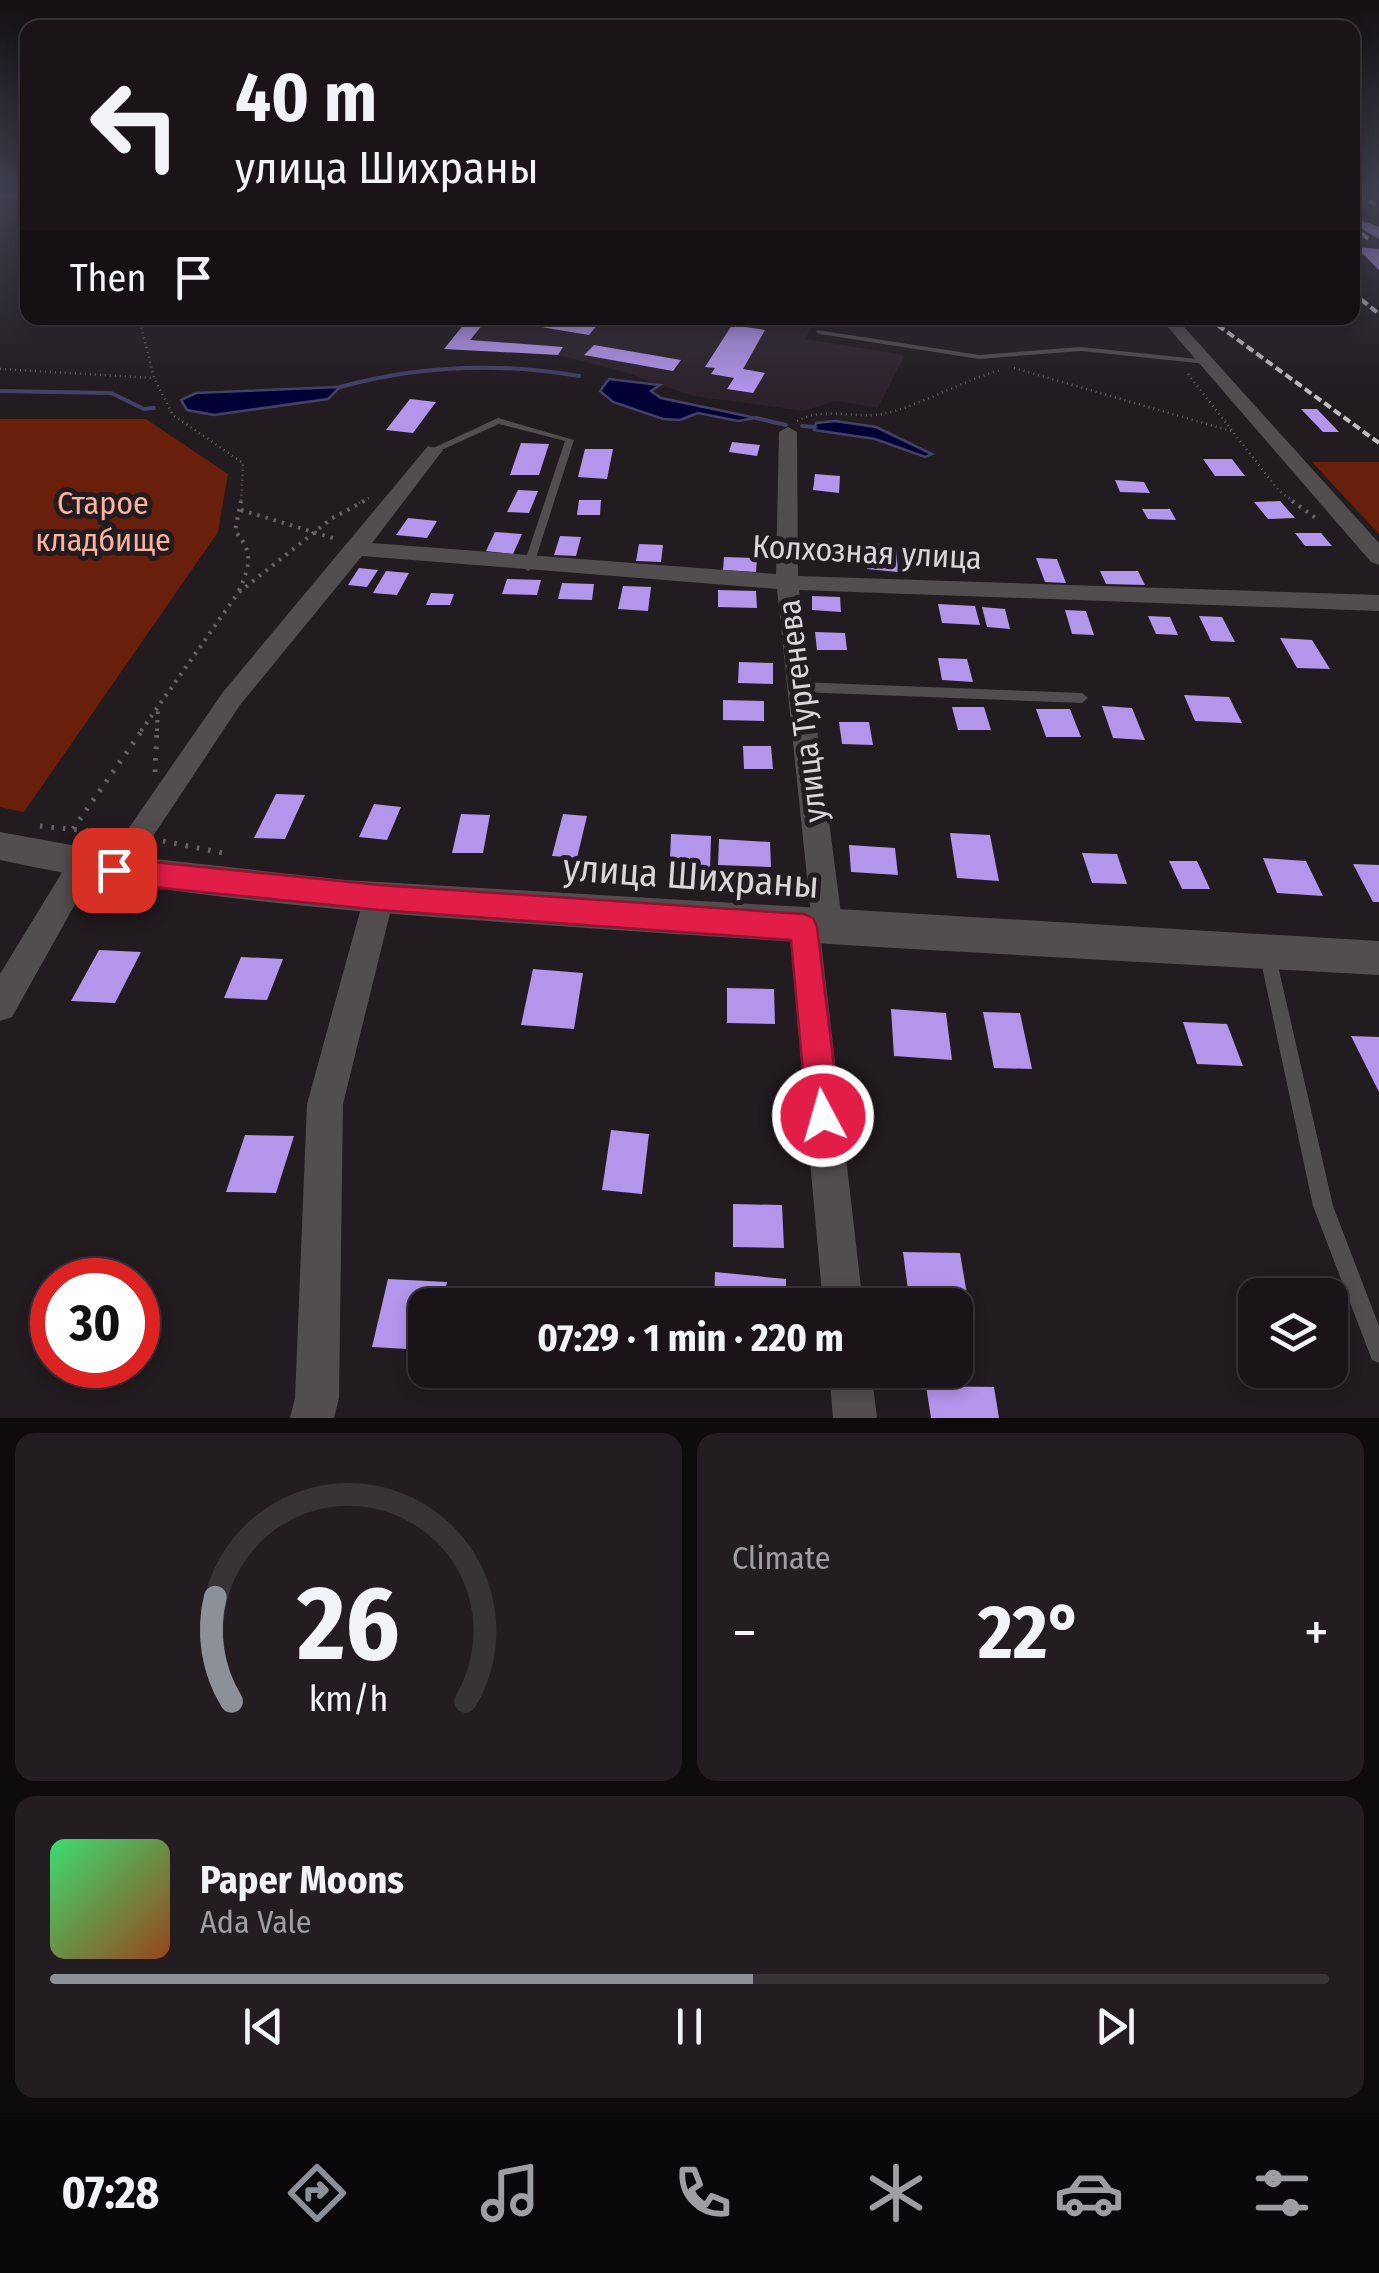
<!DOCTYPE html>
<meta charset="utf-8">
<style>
:root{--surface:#1a1418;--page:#231d21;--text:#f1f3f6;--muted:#9f9ea2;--line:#383337;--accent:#8c9099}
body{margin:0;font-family:"Fira Sans Condensed",sans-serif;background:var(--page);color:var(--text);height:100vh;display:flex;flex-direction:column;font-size:38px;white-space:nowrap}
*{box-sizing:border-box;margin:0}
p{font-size:32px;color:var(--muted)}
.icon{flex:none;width:55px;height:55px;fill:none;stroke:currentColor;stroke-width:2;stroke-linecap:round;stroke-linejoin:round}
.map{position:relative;height:1418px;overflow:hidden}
.panel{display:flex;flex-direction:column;gap:15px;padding:15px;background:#0e0b0d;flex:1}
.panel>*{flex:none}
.top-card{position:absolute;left:20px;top:20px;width:1340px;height:305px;border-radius:20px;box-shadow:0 5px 15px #0003,0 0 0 2px var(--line);background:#1a1418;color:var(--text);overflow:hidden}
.tools{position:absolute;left:1238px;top:1278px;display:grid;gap:20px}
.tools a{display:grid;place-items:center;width:110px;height:110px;border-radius:20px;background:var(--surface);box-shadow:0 5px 15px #0003,0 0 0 2px var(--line);font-size:50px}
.speed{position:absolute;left:30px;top:1258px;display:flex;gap:20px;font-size:50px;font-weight:700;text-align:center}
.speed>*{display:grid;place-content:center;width:130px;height:130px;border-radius:50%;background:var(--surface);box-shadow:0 5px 15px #0003,0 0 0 2px var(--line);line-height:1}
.speed .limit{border:15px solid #d22;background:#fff;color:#111}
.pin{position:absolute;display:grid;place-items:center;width:85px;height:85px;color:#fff;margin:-42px;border-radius:20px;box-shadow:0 5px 15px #0006}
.me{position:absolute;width:110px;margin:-55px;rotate:354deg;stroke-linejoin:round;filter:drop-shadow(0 0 8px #0008)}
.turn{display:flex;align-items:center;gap:35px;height:210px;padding:0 50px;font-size:45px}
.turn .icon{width:130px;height:130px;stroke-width:2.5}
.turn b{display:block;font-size:70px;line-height:85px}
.then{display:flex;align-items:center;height:95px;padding:0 50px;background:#0003;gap:20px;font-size:38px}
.big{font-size:75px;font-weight:700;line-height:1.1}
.panel .card{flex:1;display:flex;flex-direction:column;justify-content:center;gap:15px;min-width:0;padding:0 35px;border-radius:20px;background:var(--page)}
.panel .dial{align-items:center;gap:0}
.dial svg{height:260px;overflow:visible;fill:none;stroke:var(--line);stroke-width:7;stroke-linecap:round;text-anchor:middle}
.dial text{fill:var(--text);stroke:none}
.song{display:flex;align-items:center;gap:30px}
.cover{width:120px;height:120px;border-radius:15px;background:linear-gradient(135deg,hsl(140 70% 55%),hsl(20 70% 35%))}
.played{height:10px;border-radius:5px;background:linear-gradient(90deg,var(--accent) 55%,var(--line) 55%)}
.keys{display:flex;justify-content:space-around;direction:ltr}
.heat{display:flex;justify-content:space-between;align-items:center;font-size:55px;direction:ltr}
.panel .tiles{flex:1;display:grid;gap:15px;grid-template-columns:1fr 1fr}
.card:last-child{grid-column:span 2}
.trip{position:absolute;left:408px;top:1288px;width:565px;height:100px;border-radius:20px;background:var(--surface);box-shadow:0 5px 15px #0003,0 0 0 2px var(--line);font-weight:700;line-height:100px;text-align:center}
.tabs{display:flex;height:160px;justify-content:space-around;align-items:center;background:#0a080a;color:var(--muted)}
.tabs .icon{width:70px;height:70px}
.tabs .selected{color:var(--accent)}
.tabs b{font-size:45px;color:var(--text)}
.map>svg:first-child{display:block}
.built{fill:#2d222c}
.green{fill:#6a1f0b}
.water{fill:#020136;stroke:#424167;stroke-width:2.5}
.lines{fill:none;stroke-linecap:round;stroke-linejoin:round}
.stream{stroke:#424167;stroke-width:4}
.building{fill:#b395eb}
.path-far2{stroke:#696368;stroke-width:2.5;stroke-dasharray:1 4;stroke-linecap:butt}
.path-far1{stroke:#696368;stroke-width:4;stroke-dasharray:2.5 6;stroke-linecap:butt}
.path{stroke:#696368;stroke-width:5;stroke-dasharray:2.5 9;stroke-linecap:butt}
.service{fill:#524d4e;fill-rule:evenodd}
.minor{fill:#524d4e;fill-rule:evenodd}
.tertiary{fill:#524d4e;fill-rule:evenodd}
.rail{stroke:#c2bdc1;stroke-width:4;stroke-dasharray:8 4;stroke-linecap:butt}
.route{fill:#e11d48;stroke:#92132f;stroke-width:2.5}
.labels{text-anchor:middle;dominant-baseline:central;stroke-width:10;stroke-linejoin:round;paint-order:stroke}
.park-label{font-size:32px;fill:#fdb29e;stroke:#221b20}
.street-label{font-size:32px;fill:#d9d5d9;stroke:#221b20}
.near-street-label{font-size:38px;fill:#d9d5d9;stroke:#221b20}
</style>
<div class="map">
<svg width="1379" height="1418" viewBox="0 0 1379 1418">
<rect width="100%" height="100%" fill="#221b20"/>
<!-- built -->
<path class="built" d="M1352 194H1379V271L1353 245Z
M469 318H851L848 325 815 320 805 339 905 355 878 408 835 401 804 411 693 396 618 370 558 355 444 349Z"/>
<!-- green -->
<path class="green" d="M0 419H146L228 474 218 532 24 812 0 807Z
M1312 462H1379V534Z"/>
<!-- water -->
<path class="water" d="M609 379 660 385 651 391 661 398 756 418 738 421 698 413 680 420 663 419 613 402 600 391Z
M340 387 328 399 214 415 187 410 181 400 196 393Z
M835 421 876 427 932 454 925 457 875 439 814 430 816 423Z"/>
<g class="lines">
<!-- stream -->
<path class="stream" d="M0 196H28
M340 387C420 365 497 362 579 376
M0 391 111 393 144 409 154 408
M756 418 786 425
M802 426 815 427"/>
</g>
<!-- building -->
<path class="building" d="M1352 217 1379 227V239L1352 223Z
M1356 247 1379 249V270Z
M469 318H488L470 340 563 347 558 355 444 349Z
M550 318H603L589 335 541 327Z
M671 318H713L707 327 668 322Z
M732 325 765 330 743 369 765 373 753 393 727 389 734 378 711 374 715 368 705 367Z
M594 345 681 360 673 371 584 355Z
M410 399 436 402 413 433 386 430Z
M1301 409H1317L1339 432H1323Z
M732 442 760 445 757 456 729 452Z
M521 443 549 444 539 475H510Z
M585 449H613L607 479 578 477Z
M1203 459H1232L1245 476H1215Z
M815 474 840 476 839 493 813 490Z
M1115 480 1144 482 1150 493 1120 492Z
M518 490 538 491 529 513 507 512Z
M579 500H601L600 515H577Z
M1280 501 1295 518 1268 519 1254 502Z
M1142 509H1170L1176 520 1148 519Z
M408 518 437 521 427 538 396 535Z
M495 532 522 534 513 554 486 551Z
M1295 533H1321L1332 546H1305Z
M560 536 581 537 576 556 554 555Z
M865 543 896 545 898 572 867 569Z
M639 544 663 545 661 562 636 561Z
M957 553 976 554 980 570 961 569Z
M724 557 757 558 756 572 723 570Z
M1036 558 1057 559 1066 583 1045 582Z
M359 568 378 570 367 587 348 585Z
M386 571 409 573 397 595 373 593Z
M1100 571H1138L1145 585 1106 584Z
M507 579 541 580 537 595 502 594Z
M562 583 594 584 592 600 558 599Z
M623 586 651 587 648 611 618 609Z
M718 590 756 591 757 608 718 607Z
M431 593 454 594 450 605H426Z
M812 596 840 597 841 612 812 610Z
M938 604 975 606 980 625 942 623Z
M982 607 1005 609 1010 629 987 627Z
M1065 610 1086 611 1094 635 1072 634Z
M1148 616 1170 617 1178 635 1156 634Z
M1199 616 1222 617 1235 642 1211 641Z
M815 632 845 633 847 650H817Z
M1280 638 1312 640 1330 669 1297 668Z
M938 658 967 659 973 682 942 680Z
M739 662 773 663V684L738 683Z
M1184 695 1229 697 1242 723 1195 721Z
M723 700 764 701V721L723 720Z
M1102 706 1132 708 1145 740 1113 738Z
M952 707H984L991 730H958Z
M1036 709H1070L1081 737H1046Z
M839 722H869L873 745 842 744Z
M743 746H771L773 769H744Z
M276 794 305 795 285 839 254 838Z
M374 804 401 807 387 840 359 837Z
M461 814 490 815 483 853H452Z
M563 814 587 816 577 858 552 856Z
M950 833 990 835 999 881 957 878Z
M671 834 711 836 710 871H689V858H670Z
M719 839 770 842 771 867 718 865Z
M849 845 895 848 898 875 851 872Z
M1082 853 1117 854 1127 884 1092 883Z
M1263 858 1306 861 1323 896 1277 893Z
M1169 861H1197L1210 889H1182Z
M1353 864 1379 865V902H1373Z
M99 950 141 952 115 1003 71 1001Z
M241 957 283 959 267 1000 224 998Z
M533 969 583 973 574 1029 521 1025Z
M727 988 774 989 775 1024 727 1023Z
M891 1009 946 1013 952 1060 894 1056Z
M983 1012 1020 1013 1032 1069 994 1068Z
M1183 1022 1227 1024 1243 1066 1197 1064Z
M1351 1036 1379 1037V1092Z
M611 1130 649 1134 642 1194 602 1190Z
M245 1135 294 1136 276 1193 226 1192Z
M733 1204 782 1205 784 1248 733 1247Z
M903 1252 960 1253 971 1318H955V1305H910Z
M715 1272 786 1279V1305H714Z
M388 1279 447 1282 442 1305H425V1350L372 1347Z
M926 1386 994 1387 999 1418H931Z"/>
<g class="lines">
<!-- path-far2 -->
<path class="path-far2" d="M139 318 154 378 173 415 243 463 241 503
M1014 368 1231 431
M0 369 154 378
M1188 374 1279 491 1296 503
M797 421C823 406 854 419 882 414 916 408 963 380 1001 370
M359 503 369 498"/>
<!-- path-far1 -->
<path class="path-far1" d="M1292 501 1317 519
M241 510 336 539
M239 591C250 565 254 553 235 531L241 501
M141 731 238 593 331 519 364 501
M157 731 158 707"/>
<!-- path -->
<path class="path" d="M155 772 157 729
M40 826 110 833
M73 829 143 729
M163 841 228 854"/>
<!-- service -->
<path class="service" d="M817 330 979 355 1081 347 1207 360 1211 362 1207 364 1081 351 979 359 820 334 816 332Z
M498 418 574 440 533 567 528 571 523 567 565 441 499 424 437 452 429 450Z
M799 682 1082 693 1088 698 1082 703 799 692 793 687Z
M1268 949 1274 952 1276 957 1333 1206 1379 1326V1363L1372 1360 1313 1206 1260 957 1262 952Z"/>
<!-- minor -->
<path class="minor" d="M788 427 797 432 798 576 1379 595V611L799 590 843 929 839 939 828 944 821 941 863 1305H823L789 927 793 917 804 912 811 915 777 589 362 556 240 705 124 880 114 884 104 880 99 871 223 692 428 446 443 450 372 543 776 574 779 432Z
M82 852 92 856 97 865 92 874 12 1017 0 1021V974L72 856Z
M379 883 390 887 394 897 343 1104 339 1398 334 1418H290L295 1398 307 1104 364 897 368 887Z
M829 1370H871L877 1418H833Z"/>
<!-- tertiary -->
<path class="tertiary" d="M1160 318H1176L1379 543V565L1371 562Z
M0 832 137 857 346 880 1379 941V975C1120 961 860 947 601 929 399 915 198 903 0 860Z"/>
<!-- rail -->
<path class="rail" d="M1359 194 1379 207
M1352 227 1369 239
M1352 292 1379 314
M1208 318 1379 443"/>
</g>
<!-- sky -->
<linearGradient id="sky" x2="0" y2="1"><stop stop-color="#130f12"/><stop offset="0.49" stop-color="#3e3f4e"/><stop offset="1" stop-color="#3e3f4e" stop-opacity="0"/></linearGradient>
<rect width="1379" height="393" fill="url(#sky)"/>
<!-- route -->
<path class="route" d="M114 858 379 885 804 914 813 918 817 927 840 1116 835 1128 823 1133 812 1128 807 1116 791 940 379 910 114 883 105 879 101 870 105 862Z"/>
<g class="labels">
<!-- park labels -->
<g class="park-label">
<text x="103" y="503">Старое<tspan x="103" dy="37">кладбище</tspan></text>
</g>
<!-- street labels -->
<g class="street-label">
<text transform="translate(867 552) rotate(3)">Колхозная улица</text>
<text transform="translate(802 711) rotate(-97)">улица Тургенева</text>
</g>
<!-- near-street labels -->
<g class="near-street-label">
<text transform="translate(691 876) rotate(4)">улица Шихраны</text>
</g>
</g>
</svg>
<div class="tools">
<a><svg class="icon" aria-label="layers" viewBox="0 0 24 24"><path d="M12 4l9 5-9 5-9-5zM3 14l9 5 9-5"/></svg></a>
</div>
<div class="speed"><div class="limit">30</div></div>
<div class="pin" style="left:114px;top:870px;background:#d93025"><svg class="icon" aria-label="arrive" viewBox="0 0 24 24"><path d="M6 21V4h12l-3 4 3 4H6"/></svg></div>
<svg class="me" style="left:823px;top:1116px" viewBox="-20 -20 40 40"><circle r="17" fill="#e11d48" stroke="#fff" stroke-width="3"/><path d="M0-11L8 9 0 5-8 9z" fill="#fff"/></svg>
<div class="trip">07:29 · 1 min · 220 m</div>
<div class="top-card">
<div class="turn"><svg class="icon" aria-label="left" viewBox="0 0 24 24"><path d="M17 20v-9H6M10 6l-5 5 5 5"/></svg><div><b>40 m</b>улица Шихраны</div></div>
<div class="then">Then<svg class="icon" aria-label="arrive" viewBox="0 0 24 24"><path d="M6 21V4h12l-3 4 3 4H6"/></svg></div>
</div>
</div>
<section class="panel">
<div class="tiles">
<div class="card dial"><svg viewBox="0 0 100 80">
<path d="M14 69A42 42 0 1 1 86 69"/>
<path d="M14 69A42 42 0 0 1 9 37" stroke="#8c9099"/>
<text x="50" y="56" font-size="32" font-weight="700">26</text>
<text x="50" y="72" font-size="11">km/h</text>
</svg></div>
<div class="card"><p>Climate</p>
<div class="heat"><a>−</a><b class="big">22°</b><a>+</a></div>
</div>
<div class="card">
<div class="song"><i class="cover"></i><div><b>Paper Moons</b><p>Ada Vale</p></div></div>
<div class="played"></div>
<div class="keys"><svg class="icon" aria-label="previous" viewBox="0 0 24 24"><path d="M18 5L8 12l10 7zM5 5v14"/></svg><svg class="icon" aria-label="pause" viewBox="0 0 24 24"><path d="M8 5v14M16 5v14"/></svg><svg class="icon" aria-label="next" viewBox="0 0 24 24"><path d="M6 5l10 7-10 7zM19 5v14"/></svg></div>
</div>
</div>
</section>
<nav class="tabs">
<b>07:28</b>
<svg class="icon selected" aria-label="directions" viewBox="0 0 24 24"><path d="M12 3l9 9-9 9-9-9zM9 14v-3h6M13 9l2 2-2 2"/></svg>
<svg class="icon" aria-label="music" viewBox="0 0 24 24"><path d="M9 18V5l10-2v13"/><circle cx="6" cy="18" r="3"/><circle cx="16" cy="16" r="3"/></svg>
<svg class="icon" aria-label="phone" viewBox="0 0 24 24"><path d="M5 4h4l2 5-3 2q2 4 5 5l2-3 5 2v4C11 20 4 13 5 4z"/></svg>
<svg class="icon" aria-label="climate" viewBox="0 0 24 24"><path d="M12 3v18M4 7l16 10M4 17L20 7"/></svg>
<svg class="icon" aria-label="car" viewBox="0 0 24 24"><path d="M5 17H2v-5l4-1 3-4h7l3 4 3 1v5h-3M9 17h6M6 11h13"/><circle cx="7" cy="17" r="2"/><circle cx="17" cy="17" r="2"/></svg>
<svg class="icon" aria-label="filters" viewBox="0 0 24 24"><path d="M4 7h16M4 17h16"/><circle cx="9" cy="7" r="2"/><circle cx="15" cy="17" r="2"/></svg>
</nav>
